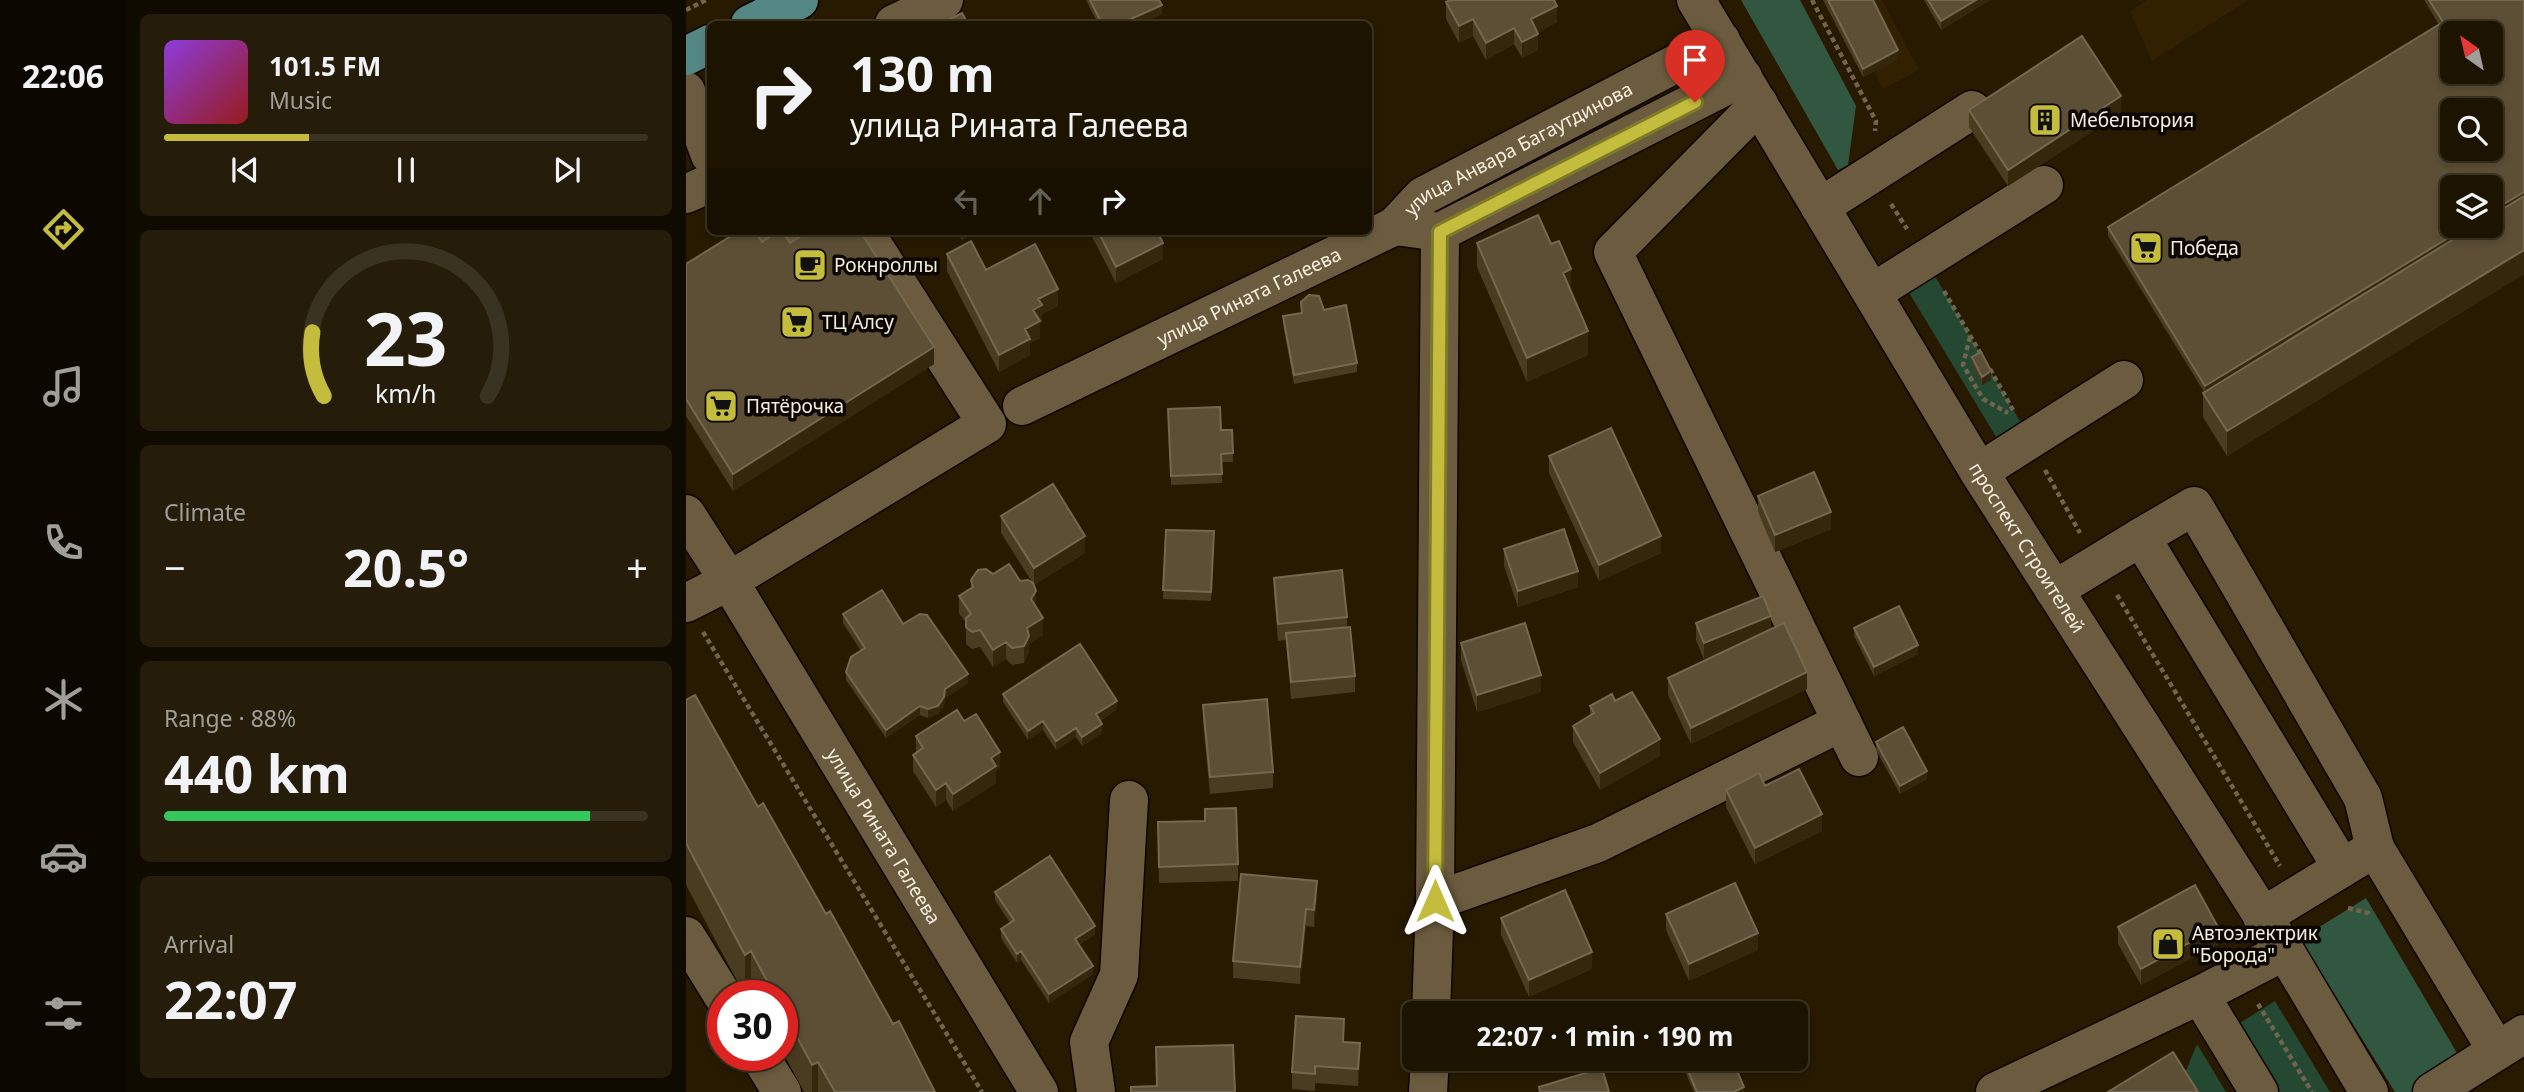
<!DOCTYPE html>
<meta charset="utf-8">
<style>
:root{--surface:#1d1400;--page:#251d0a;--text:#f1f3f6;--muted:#a09e99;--line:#3b3322;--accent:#c4bc3d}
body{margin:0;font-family:"Noto Sans",sans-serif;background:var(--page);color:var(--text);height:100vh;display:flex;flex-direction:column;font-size:26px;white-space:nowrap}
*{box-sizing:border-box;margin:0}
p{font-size:23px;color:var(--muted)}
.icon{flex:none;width:38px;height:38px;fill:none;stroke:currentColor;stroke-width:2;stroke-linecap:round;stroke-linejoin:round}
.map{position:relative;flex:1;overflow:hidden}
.panel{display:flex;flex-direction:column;gap:14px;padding:14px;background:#100b00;width:560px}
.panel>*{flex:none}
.guide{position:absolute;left:21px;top:21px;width:665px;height:214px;border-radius:10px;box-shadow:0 4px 10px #0003,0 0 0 2px var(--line);background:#1d1400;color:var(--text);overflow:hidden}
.needle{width:46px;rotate:326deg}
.tools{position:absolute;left:1754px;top:21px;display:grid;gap:14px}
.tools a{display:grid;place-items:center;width:63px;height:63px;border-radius:10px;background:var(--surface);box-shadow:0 4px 10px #0003,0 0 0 2px var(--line);font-size:35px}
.speed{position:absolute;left:21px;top:980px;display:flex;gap:14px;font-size:35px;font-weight:700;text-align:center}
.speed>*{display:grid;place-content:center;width:91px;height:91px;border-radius:50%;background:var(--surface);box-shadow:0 4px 10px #0003,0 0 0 2px var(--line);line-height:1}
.speed .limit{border:10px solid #d22;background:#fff;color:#111}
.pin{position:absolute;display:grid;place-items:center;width:60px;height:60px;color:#fff;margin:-72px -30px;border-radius:50% 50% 50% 0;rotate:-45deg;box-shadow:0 0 7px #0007}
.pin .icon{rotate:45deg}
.me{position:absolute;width:77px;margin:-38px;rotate:0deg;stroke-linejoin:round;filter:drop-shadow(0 0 5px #0008)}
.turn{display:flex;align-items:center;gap:24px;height:147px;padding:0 28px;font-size:32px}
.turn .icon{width:91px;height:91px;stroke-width:2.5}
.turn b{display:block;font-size:49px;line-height:60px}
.lanes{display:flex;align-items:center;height:66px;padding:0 28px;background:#0003;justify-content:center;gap:35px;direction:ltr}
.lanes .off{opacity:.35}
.big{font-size:52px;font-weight:700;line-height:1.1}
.panel .card{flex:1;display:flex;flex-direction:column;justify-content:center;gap:10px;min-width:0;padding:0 24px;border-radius:10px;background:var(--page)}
.panel .dial{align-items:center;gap:0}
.dial svg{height:182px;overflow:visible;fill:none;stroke:var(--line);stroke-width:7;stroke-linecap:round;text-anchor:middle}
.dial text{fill:var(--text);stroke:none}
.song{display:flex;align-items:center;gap:21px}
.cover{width:84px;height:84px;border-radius:10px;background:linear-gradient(135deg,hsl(270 70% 55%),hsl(0 70% 35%))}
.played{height:7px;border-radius:4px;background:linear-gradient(90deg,var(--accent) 30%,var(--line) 30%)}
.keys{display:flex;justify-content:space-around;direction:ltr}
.heat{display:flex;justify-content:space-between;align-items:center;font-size:38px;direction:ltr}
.charge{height:10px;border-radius:5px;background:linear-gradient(90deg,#34c759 88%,var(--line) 0)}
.trip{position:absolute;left:716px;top:1001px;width:406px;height:70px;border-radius:10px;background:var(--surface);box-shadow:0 4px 10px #0003,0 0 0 2px var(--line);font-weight:700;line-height:70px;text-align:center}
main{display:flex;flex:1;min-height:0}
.dock{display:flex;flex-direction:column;width:126px;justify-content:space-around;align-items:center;background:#0c0800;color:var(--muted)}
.dock .icon{width:49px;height:49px}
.dock .on{color:var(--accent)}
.dock b{font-size:32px;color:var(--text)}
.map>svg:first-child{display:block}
.built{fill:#322100}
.green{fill:#244832}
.forest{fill:#325740}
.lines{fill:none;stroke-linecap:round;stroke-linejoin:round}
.minor-casing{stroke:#0f0400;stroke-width:41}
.major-casing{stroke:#0f0400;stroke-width:41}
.path{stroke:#6f644d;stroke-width:4.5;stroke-dasharray:5 3.5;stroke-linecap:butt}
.minor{stroke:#6c5c3f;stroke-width:38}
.major{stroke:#558784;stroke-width:38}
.wall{fill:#4a3c21}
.shaded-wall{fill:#34270b}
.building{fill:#5c4f35;stroke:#746850;stroke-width:2;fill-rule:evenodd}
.route-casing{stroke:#7f7a28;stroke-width:18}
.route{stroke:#c4bc3d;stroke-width:12}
.labels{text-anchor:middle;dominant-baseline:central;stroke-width:7;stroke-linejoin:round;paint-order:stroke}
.poi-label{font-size:19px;fill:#f6eedd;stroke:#0b0600;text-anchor:start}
.street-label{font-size:19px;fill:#f6eedd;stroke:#0b0600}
</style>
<main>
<nav class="dock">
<b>22:06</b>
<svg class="icon on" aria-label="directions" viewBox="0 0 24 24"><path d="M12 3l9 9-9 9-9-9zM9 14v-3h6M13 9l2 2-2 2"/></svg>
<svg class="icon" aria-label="music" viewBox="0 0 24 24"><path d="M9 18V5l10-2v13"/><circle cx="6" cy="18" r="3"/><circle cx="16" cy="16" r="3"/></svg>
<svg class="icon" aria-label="phone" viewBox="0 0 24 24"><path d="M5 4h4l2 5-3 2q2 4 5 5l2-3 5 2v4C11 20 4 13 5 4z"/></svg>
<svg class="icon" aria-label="climate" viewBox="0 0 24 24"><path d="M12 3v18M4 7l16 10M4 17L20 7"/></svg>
<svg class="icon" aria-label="car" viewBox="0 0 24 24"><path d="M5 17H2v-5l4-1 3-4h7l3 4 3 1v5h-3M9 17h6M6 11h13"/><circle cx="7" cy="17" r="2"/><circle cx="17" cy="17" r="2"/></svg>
<svg class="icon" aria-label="filters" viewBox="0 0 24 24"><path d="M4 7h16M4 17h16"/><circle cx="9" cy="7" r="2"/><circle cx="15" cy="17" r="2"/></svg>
</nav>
<section class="panel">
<div class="card">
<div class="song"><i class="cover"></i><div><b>101.5 FM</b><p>Music</p></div></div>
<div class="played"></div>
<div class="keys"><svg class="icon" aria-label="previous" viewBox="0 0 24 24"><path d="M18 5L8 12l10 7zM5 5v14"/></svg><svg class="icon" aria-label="pause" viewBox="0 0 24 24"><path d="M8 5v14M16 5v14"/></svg><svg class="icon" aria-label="next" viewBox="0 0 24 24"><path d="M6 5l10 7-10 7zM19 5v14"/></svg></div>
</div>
<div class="card dial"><svg viewBox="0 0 100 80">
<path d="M14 69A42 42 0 1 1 86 69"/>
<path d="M14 69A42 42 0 0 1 9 41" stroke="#c4bc3d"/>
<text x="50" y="56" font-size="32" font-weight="700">23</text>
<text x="50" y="72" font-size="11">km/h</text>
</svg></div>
<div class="card"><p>Climate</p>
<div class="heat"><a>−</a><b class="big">20.5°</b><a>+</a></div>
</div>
<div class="card"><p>Range · 88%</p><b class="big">440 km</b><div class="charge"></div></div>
<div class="card"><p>Arrival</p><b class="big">22:07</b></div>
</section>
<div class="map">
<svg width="1838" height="1092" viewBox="0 0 1838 1092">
<rect width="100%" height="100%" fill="#271a00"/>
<!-- built -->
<path class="built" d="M1150 0H1196L1233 70 1197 89Z
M1461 0H1562L1466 61 1444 11Z"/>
<!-- green -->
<path class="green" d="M1239 259 1345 440 1321 455 1213 276Z
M1589 1001 1644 1092H1591L1549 1026Z
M1511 1044 1540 1092H1491Z"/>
<!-- forest -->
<path class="forest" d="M1055 0H1114L1170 106 1162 165 1152 170Z
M1680 898 1781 1070 1746 1092H1709L1614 939Z"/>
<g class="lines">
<defs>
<g id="minor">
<path id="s1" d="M1010 0 1293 472 1599 951 1683 1092"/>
<path d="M208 24 258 0"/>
<path d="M0 91 24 155"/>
<path d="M1073 104 927 252 1173 757"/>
<path d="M0 194 24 183"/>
<path d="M1134 207 1286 110"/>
<path id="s2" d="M709 226 737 196 1035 40"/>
<path d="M61 231 82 237 108 231"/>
<path d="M1186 293 1358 185"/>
<path id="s3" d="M336 406 709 226 754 232 1057 77"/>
<path d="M1293 472 1438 380"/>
<path id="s4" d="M0 514 43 581 353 1092"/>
<path d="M1455 537 1508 506 1677 798 1689 848"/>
<path d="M1368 590 1455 537 1656 868"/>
<path d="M0 603 43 581 301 424 178 231"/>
<path d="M749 901 912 843 1156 722"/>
<path d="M1576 917 1689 848 1811 1051"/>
<path d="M0 936 37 996"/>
<path d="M1514 995 1573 1092"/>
<path d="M745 1013 749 901 754 232"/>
<path d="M73 1055 96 1092"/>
<path d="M410 1092 403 1042 433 975 443 800"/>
<path d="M742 1092 744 1059"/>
<path d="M1309 1092 1514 995 1599 951"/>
<path d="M1746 1092 1838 1034"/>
</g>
<path id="major" d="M64 24 113 0
M0 56 24 44"/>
</defs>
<!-- minor casing -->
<use href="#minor" class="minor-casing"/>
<!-- major casing -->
<use href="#major" class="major-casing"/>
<!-- path -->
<path class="path" d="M1126 0 1190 121 1189 131
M0 10 20 0
M1205 204 1221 229
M1258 291 1296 356
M1284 337 1277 365 1297 399 1322 413
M1304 369 1327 410
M1359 470 1394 533
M1431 595 1594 866
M17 632 296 1092
M1662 908 1682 913 1685 917
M1572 1004 1626 1092"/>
<!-- minor -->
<use href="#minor" class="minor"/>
<!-- major -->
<use href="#major" class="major"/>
</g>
<!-- wall -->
<path class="wall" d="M400 0H473L476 14 453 24H412Z
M1137 0H1187L1212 59 1177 77Z
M1238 0H1304L1255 30Z
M1738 0H1838V274L1541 456 1517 417V393L1518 392 1422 236V227L1753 25Z
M760 2 871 22 851 33 852 50 836 58 828 44 800 60 787 36 773 43 760 19Z
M1283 110 1435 113 1322 186 1283 127Z
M270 231H291L276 240Z
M403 231H471L477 259 430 283Z
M76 242 104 243 248 364 47 491 0 416V264Z
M791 243 885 292 902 355 841 382 791 267Z
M261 254 300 270 372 306 356 314V322L354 323V338L344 343V355L313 372 261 271Z
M615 302 638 310 671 363V372L608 384 597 325V316L616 313Z
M1286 357 1305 380 1296 385 1286 366Z
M482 409 535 430H546L547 462H536V483L485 485Z
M863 456 975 553 913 581 863 473Z
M1072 496 1145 529 1089 552 1072 512Z
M315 516 399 553 348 585 350 607 357 635 343 644V652L338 663 326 665 320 659 307 667 294 647 286 649 280 644V623L273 613V596L285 589V580L307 574 334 581 346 582 315 533Z
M480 530 528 531 525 601 477 599Z
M818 549 892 587 832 607 818 566Z
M588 578 661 617V627L669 676V692L605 699 600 640 592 641 588 594Z
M157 614 217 624 282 683 259 698 258 706 252 714 242 718 234 715 200 738 160 680V672L175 651 157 623Z
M1010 623 1085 629 1121 689 1005 744 982 695V678L1034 653 1018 660 1010 640Z
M1168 628 1232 654 1188 676 1168 636Z
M775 643 855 692 791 712 775 660Z
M317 694 431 709 414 721 416 733 396 746 390 737 370 750 357 730 342 740 317 702Z
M0 700 72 807 140 914 249 1092H118L96 1051V996H67L65 993 59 996 0 885Z
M929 701 974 756 914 790 887 742V726L904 715V706Z
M517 705 587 772V788L524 794 517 722Z
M278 721 314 768 310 771V783L267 811 260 800 250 807 227 771V755L230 753V736Z
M1190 742 1241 779 1214 794 1190 750Z
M1079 786 1136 831 1069 864 1040 807V790Z
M519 809 552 864V881L473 883 472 822 519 821Z
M309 892 409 934 393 945 407 974 363 1003 335 960 331 963 315 938V929L324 923 309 900Z
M631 897 628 927 620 926 614 984 547 978V961Z
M980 914 1072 950 1003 981 980 930Z
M815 918 906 969 843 997 815 935Z
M1432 927 1532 944 1455 985 1432 944Z
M658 1042 674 1060 672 1086 629 1083V1091L606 1089V1072Z
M995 1059H1046L1058 1092H1008L995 1062Z"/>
<!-- shaded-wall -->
<path class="shaded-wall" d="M1290 0H1304L1255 30V21Z
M476 5V14L453 24H434Z
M871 6V22L845 36V19Z
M787 19V36L773 43V26Z
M828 28V44L800 60V43Z
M852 34V50L836 58V42Z
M1212 50V59L1177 77V69Z
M1435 96V113L1322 186V170Z
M1838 192V200L1804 221V212Z
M1782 226H1796L1519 395V386Z
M277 231H291L276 240V232Z
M477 243V259L430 283V267Z
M1838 250V274L1541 456V431Z
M885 269V294L877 273Z
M372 289V306L356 314V322L354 323V338L344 343V355L313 372V355L339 329 352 299Z
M902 331V355L841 382V358Z
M248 347V364L47 491V474Z
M1305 371V380L1296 385V377Z
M1145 512V529L1089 552V535Z
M399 536V553L348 585V568Z
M975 536V553L913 581V565Z
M892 571V587L832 607V591Z
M350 591V607L345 599Z
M1085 616V633L1018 660V643Z
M357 618V635L343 644V652L338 663V646L341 628Z
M320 642V659L307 667V650Z
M1232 645V654L1188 676V667Z
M1121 672V689L1005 744V728Z
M282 674V683L259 698 258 706 252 714 242 718V709L259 689Z
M855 675V692L791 712V695Z
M431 701V709L410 723V714Z
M234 706V715L200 738V730Z
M357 721V730L342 740V731Z
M416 724V733L396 746V737Z
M390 728V737L370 750V741Z
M974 739V756L914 790V773Z
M314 752V768L310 771V783L267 811V794L305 758Z
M1241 771V779L1214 794V786Z
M260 783V800L250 807V790Z
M1136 814V831L1069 864V848Z
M631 881V897L628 927V910Z
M620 909V926L614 984V967Z
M409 926V934L389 947V939Z
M1532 927V944L1455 985V969Z
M1072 933V950L1003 981V964Z
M65 951V993L59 996V955Z
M335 951V960L331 963V954Z
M906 952V969L843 997V980Z
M407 966V974L363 1003V994Z
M674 1043V1060L672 1086V1069Z
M132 1062V1092H126V1065Z
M1058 1087V1092H1048Z"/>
<!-- building -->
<path class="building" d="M404 0H473L476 5 434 24H416Z
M764 0H868L871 6 845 19 852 34 836 42 828 28 800 43 787 19 773 26 760 2Z
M1142 0H1187L1212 50 1177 69Z
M1242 0H1290L1255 21Z
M1743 0H1838V192L1804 212V187H1766V226H1782L1519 386 1422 227 1757 22ZM1766 33H1804V72H1766ZM1766 110H1804V149H1766Z
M276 13 282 24H254Z
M1396 36 1435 96 1322 170 1283 110Z
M1838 196V250L1541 431 1517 393 1789 226H1804V217Z
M852 215 865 244 873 241 885 269 877 273 902 331 841 358 791 243Z
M53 231H69L76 242 92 231H96L104 243 123 231H174L248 347 47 474 0 399V264Z
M412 231H471L477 243 430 267Z
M285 241 300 270 349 244 372 289 352 299 356 305 347 310 354 321 339 329 344 339 313 355 261 254Z
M623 295 633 296 638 310 660 305 671 363 608 375 597 316 616 313 615 302Z
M1295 352 1305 371 1296 377 1286 357Z
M534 407 535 430H546L547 453 535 454 536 474 485 476 482 409Z
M925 428 975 536 913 565 863 456Z
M1128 472 1145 512 1089 535 1072 496Z
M367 484 399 536 348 568 315 516Z
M878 529 892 571 832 591 818 549Z
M480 530 528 531 525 592 477 590Z
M323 564 334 581 342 580 347 583 350 591 345 599 357 618 341 628 343 636 338 646 326 648 320 642 307 650 294 630 286 632 280 627V618L285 614 273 596 287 587 285 580 292 570 300 569 307 574Z
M656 570 661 617 592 624 588 578Z
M196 590 217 624 234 614 241 615 282 674 259 689 258 697 252 706 242 709 234 706 200 730 160 672 165 657 179 648 157 614Z
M1077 596 1085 616 1018 643 1010 623Z
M1213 606 1232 645 1188 667 1168 628Z
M839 623 855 675 791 695 775 643Z
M1098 623 1121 672 1005 728 982 678Z
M664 627 669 676 605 682 600 633Z
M394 644 431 701 410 714 416 724 396 737 390 728 370 741 357 721 342 731 317 694Z
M946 692 974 739 914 773 887 726 908 713 904 706 926 694 929 701Z
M9 695 72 807 77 803 140 914 144 911 207 1024 213 1021 249 1092H149L132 1062 126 1065 96 1009V996H89L65 951 59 955 0 843V700Z
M581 699 587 772 524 777 517 705Z
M271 710 278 721 290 714 314 752 305 758 310 766 267 794 260 783 250 790 227 755 237 748 230 736Z
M1217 727 1241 771 1214 786 1190 742Z
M1113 769 1136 814 1069 848 1040 790 1073 773 1079 786Z
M550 808 552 864 473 867 472 822 519 821V809Z
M364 856 409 926 389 939 407 966 363 994 335 951 331 954 315 929 328 920 309 892Z
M555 874 631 881 628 910 620 909 614 967 547 961Z
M1049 883 1072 933 1003 964 980 914Z
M1509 885 1532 927 1455 969 1432 927Z
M879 890 906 952 843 980 815 918Z
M610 1016 658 1019 657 1042 674 1043 672 1069 629 1066V1074L606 1072Z
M547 1045 549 1092H445V1087L471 1086 470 1047Z
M1487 1052 1512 1092H1422Z
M997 1059H1046L1058 1087 1048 1092H1011Z
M916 1068 923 1092H854L853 1087Z"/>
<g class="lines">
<defs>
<path id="route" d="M749 901 754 232 1009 102"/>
</defs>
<!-- route casing -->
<use href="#route" class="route-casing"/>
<!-- route -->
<use href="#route" class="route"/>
</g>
<!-- icons -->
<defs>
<symbol id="building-square" viewBox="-11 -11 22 22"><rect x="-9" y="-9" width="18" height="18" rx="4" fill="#c4bc3d" stroke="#0b0600"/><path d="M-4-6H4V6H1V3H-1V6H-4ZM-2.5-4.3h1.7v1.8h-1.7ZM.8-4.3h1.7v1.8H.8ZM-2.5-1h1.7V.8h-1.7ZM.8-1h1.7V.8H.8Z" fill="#111"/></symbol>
<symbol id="supermarket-square" viewBox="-11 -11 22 22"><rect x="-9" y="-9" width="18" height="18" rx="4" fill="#c4bc3d" stroke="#0b0600"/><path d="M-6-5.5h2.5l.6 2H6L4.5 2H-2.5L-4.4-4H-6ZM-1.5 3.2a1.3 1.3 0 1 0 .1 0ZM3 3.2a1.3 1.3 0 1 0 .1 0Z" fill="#111"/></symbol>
<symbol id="cafe-square" viewBox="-11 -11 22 22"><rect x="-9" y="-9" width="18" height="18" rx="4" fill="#c4bc3d" stroke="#0b0600"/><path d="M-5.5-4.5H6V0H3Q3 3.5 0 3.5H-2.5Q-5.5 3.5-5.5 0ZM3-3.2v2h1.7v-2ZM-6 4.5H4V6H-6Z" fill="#111"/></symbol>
<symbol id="shop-square" viewBox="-11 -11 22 22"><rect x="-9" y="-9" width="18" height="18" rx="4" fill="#c4bc3d" stroke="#0b0600"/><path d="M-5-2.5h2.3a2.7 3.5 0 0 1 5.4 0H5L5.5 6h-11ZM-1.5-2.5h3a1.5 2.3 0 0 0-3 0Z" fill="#111"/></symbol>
</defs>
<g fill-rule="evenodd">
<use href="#building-square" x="1340" y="101" width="38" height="38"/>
<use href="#supermarket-square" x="1441" y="229" width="38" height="38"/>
<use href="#cafe-square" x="105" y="246" width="38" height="38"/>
<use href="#supermarket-square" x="92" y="303" width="38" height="38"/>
<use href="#supermarket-square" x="16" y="387" width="38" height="38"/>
<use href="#shop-square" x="1463" y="925" width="38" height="38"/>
</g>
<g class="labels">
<!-- poi labels -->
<g class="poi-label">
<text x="1384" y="120">Мебельтория</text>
<text x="1484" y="248">Победа</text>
<text x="148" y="265">Рокнроллы</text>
<text x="136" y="322">ТЦ Алсу</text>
<text x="60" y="406">Пятёрочка</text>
<text x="1506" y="933">Автоэлектрик<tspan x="1506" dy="22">"Борода"</tspan></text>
</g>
<!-- street labels -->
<g class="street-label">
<text stroke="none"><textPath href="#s2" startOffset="147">улица Анвара Багаутдинова</textPath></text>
<text stroke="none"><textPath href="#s3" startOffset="252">улица Рината Галеева</textPath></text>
<text stroke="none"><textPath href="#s1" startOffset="640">проспект Строителей</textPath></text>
<text stroke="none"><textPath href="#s4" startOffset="378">улица Рината Галеева</textPath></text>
</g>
</g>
</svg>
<div class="tools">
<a><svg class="needle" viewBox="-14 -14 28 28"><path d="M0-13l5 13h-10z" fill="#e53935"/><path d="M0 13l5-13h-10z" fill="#a09e99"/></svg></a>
<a><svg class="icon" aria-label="search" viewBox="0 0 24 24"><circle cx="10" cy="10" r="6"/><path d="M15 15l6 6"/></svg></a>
<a><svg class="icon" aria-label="layers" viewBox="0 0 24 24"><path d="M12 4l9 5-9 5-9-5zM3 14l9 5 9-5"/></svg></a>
</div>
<div class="speed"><div class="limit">30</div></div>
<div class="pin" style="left:1009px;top:102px;background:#d93025"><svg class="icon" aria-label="arrive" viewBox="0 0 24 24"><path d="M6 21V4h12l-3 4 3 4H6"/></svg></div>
<svg class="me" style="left:749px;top:901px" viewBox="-20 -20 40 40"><path d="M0-17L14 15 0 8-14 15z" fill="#c4bc3d" stroke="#fff" stroke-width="4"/></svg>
<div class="trip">22:07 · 1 min · 190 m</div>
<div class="guide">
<div class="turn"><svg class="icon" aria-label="right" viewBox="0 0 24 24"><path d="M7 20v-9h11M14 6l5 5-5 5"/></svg><div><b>130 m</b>улица Рината Галеева</div></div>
<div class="lanes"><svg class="icon off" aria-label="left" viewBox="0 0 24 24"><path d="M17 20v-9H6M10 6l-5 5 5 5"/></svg><svg class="icon off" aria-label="ahead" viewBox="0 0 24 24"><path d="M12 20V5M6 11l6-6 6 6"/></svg><svg class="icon" aria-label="right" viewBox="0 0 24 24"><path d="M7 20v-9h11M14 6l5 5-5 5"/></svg></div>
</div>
</div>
</main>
